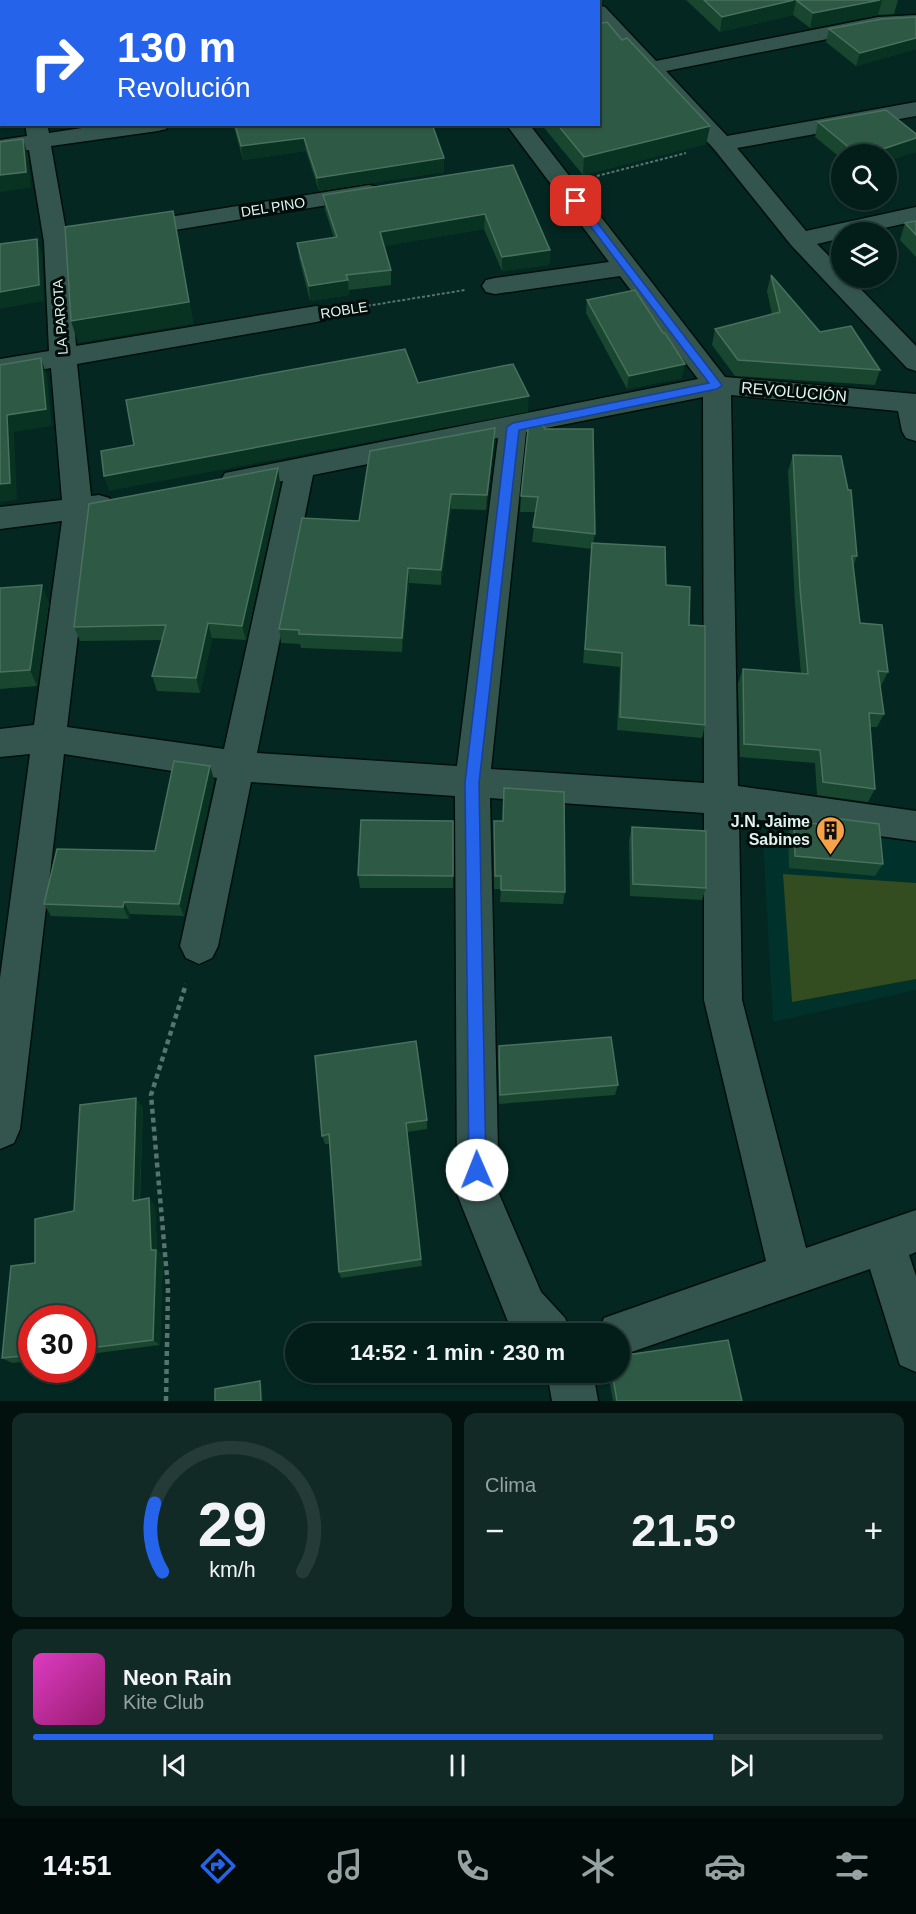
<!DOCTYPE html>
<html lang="es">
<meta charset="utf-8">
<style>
:root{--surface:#031d19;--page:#112a26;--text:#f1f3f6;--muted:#97a2a2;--line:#243b38;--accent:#2563eb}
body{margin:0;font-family:Arial,sans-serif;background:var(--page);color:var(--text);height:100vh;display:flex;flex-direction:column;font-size:22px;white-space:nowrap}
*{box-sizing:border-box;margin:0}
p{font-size:20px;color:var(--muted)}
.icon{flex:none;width:33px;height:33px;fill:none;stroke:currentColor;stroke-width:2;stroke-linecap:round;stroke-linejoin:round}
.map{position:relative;height:1401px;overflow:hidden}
.drawer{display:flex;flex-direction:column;gap:12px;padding:12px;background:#02100e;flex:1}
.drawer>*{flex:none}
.banner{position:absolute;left:0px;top:0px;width:600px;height:126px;box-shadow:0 2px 4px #0004,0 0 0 2px var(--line);background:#2563eb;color:#fff;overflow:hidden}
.fabs{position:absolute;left:831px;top:144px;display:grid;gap:12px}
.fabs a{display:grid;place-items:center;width:66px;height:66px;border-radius:50%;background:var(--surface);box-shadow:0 2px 4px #0004,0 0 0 2px var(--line);font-size:30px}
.speed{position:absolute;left:18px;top:1305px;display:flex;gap:12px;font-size:30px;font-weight:700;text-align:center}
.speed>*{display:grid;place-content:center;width:78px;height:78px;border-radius:50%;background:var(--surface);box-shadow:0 2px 4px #0004,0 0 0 2px var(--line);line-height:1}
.speed .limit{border:9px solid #d22;background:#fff;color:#111}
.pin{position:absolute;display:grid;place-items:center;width:51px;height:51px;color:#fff;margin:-26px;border-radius:12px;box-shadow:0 3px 9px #0006}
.me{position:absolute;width:66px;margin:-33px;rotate:359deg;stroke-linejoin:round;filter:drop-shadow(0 0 4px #0008)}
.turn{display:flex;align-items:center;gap:21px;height:126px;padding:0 18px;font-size:27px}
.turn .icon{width:78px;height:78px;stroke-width:2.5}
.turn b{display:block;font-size:42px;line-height:51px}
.big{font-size:45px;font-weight:700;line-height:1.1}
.drawer .tile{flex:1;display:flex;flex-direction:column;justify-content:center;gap:9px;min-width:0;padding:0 21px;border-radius:12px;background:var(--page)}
.drawer .dial{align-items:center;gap:0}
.dial svg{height:156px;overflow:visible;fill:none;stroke:var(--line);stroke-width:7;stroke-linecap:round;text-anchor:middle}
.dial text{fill:var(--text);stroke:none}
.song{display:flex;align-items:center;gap:18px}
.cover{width:72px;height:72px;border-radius:9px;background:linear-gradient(135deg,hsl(310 70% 55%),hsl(320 70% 35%))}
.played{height:6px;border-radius:3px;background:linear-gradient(90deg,var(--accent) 80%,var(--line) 80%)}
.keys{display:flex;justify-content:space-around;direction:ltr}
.heat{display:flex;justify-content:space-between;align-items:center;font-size:33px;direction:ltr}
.drawer .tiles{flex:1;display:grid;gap:12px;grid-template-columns:1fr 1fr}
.tile:last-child{grid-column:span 2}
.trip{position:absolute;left:285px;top:1323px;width:345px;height:60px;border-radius:30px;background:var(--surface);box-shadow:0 2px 4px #0004,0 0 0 2px var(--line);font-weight:700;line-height:60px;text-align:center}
.menu{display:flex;height:96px;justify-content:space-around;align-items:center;background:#010c0a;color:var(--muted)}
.menu .icon{width:42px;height:42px}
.menu .current{color:var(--accent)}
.menu b{font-size:27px;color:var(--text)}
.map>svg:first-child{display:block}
.built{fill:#00312a}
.green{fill:#344d20}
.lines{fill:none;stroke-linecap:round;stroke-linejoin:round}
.minor-casing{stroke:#000f0b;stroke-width:3}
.path-far1{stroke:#57746f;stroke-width:2;stroke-dasharray:3 2;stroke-linecap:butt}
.path{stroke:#57746f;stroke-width:4.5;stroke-dasharray:5 4;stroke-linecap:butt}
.minor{fill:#33554d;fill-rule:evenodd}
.wall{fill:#19462f}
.shaded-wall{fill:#083221}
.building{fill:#2e5944;stroke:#4a715e;stroke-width:1.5}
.route{fill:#2563eb;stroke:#184099;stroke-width:1.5}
.labels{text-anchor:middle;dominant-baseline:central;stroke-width:6;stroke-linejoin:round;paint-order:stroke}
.far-street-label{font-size:14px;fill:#e0f3ee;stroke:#020d0a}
.street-label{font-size:16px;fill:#e0f3ee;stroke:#020d0a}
.poi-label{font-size:16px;font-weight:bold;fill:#e0f3ee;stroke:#020d0a;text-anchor:end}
</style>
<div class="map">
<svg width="916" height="1401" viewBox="0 0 916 1401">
<rect width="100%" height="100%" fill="#042721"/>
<!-- built -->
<path class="built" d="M762 823H900L916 826V990L773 1022Z"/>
<!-- green -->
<path class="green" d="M783 874 916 883V979L792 1002Z"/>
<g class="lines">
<defs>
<path id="minor" d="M417 0H441L442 1 416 2Z
M598 5 605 7 656 61 878 17 916 15V27L878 29 666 71 727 136 916 102V116L737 148 806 231 916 207V221L866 232H842V238L817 244 842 269V278H850L916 346V371L907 368 791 245 714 149 598 24Z
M25 124H47L49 133 108 124H169L166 129 158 131 51 146 68 242 76 346 316 306 325 308 329 314 325 320 316 322 77 364 91 496 99 495 109 498 114 506 109 514 92 518 67 727 224 749 283 481 235 490 225 487 221 480 225 473 698 379 620 276 495 294 486 292 482 286 486 280 495 278 609 262 506 124H529L725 377 916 394V441L906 438 902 431 898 411 731 395 738 786 916 811V841L739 817 742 1000 806 1248 916 1210V1252L909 1255 916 1276V1372L900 1365 870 1269 620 1356V1334H598L604 1318 766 1261 704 1000V813L490 798 499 1194 541 1292 565 1318 571 1334H518L509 1324 457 1194 455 796 251 782 218 946 212 958 199 964 186 958 180 946 217 778 64 754 20 1129 14 1143 0 1149V978L30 754 0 757V729L34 725 62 521 0 529V507L62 500 51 368 0 377V359L49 351 44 242 29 150 0 154V140L27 136ZM703 397 704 783 491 769 526 432ZM498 438 457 766 257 753 313 475Z
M369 185 377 187 381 192 377 197 132 237 123 235 120 230 123 225 132 223Z
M547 1372H593L598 1401H552Z"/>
</defs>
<!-- minor casing -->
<use href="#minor" class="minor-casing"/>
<!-- path-far1 -->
<path class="path-far1" d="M597 176 686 153
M348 309 465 290"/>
<!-- path -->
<path class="path" d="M166 1401 168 1288 151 1095 186 984"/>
<!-- minor -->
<use href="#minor" class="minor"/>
</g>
<!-- wall -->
<path class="wall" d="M686 0H898L894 14 878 15 810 28 793 15 720 32Z
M916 17V49L856 66 826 42 829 29Z
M622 40 710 126 706 144 583 175 541 124H598Z
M818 122 916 134V152L886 154H842V159L815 137Z
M233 124H432L444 158V172L319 191 306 151 243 160Z
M513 165 550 250 549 265 502 271 484 229 384 246 391 270V285L349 290V295L310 301 299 258 297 243 334 238 325 210 323 195Z
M916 221V257L900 240 905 223Z
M771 275 820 332 880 370 875 385 735 376 712 345 715 329 772 314 767 291Z
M587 300 682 378 627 389 586 313Z
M539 418 595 534 593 543 666 585 689 625 705 725 702 738 617 730 620 667 583 663 592 549 532 542 536 512H520L521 496Z
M495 428 494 443 486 510 451 509 441 585 409 583 402 652 301 648 300 644 281 643 279 629 359 521Z
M793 455 857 556 853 567 860 623 888 672 881 686 880 685 884 714 877 727H870L875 789 868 802 817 795 815 763 740 757 738 683 743 669 801 674 795 604 788 471Z
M278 468 280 484 246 640 212 638 200 693 157 691 152 676 162 640 80 641 74 627Z
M0 588 49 602 37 686 0 689Z
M210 766 214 780 184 916 130 914 129 919 51 916 44 904 155 851Z
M825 817 883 864 875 876 789 868 788 834 794 821 822 824Z
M453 821V888H360L358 875Z
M494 821 565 892 563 904 500 902 501 889H494Z
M632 827 706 888 702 900 630 896 629 840Z
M499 1046 618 1085 615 1095 499 1104 498 1056Z
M143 1107 140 1199 155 1206 157 1250 163 1256 160 1345 82 1355V1318H32V1361L12 1363 2 1358 35 1263 74 1211Z
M427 1120V1129L407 1132 422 1266 341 1278 339 1272 330 1144H325L322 1136Z
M608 1372H620L742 1401H613Z"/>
<!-- shaded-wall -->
<path class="shaded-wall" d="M121 0H153L140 2H122Z
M796 0 793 15 720 32 722 17Z
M882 0 878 15 810 28 813 13Z
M916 38V49L856 66 860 53Z
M0 71H2V85H0Z
M710 126 706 144 583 175 584 157Z
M304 138 306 151 243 160 241 146Z
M916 138V152L886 162V154H868Z
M23 139 28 155 31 188 0 192V175Z
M444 158V172L319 191 317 178Z
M173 211 194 324 78 343 71 321Z
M485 214 484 229 380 247V232Z
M37 239 42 255 44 301 0 309V292Z
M550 250 549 265 502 271V257Z
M348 280 349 295 310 301 309 286Z
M41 358 47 376 52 426 14 432 17 500 0 502V484L7 415Z
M685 364 682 378 627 389 629 376Z
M529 396 528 412 109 491 104 476Z
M495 428 494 443 486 510 487 495Z
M278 468 280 484 246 640 242 626Z
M451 494V509L441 585V570Z
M408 568 409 583 402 652V638Z
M42 585 49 602 37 686 30 670Z
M208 623 212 638 200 693 196 678Z
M210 766 214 780 184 916 179 904Z
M124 902 130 914 129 919 123 907Z
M136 1098 143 1107 139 1208 133 1201Z
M149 1198 155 1206 157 1250 163 1256 160 1345 153 1340Z
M260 1381 262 1384 263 1401H261Z"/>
<!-- building -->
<path class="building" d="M0 0H121L122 2H2V71H0Z
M218 0H360L361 2H218Z
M704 0H794L722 17Z
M796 0H880L813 13Z
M916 17V38L860 53 829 29 882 19Z
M607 22 622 40 627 38 710 126 584 157 557 124H598V24Z
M886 110 916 134V138L868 154H857L818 122Z
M235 124H432L444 158 317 178 304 138 241 146Z
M23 139 26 172 0 175V142Z
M513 165 550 250 502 257 485 214 380 232 391 270 346 275 348 280 309 286 297 243 337 237 323 195Z
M173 211 189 302 71 321 65 227Z
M916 221V235L905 223Z
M37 239 39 285 0 292V244Z
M771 275 820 332 851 326 880 370 738 360 715 329 780 312Z
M635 290 663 333H665L685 364 629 376 587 300Z
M405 349 418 383 513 364 529 396 104 476 101 451 134 445 126 400Z
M41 358 46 409 7 415 10 483 0 484V365Z
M539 418 545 429H593L595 534 533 527 538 497 521 496 529 420Z
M495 428 487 495 451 494 441 570 408 568 402 638 299 634V630L279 629 302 518 359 521 370 451Z
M793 455 841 456 848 490H851L857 556H852L860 623 882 625 888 672 878 671 884 714 869 713 875 789 823 782 820 750 744 744 743 669 808 674 800 589Z
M278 468 242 626 208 623 196 678 152 676 166 625 74 627 89 504Z
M592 543 665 547 666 585 690 587 689 625 705 626V725L620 717 622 653 585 649Z
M42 585 30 670 0 672V588Z
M174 761 210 766 179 904 124 902 123 907 44 904 57 849 155 851Z
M504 788 564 792 565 892 501 890V876H495L494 821H503Z
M825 817 879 824 883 864 795 856 794 821 826 825Z
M361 820 453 821V876L358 875Z
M632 827 706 831V888L633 884Z
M611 1037 618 1085 500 1095 499 1046Z
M416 1041 427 1120 406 1123 421 1259 339 1272 329 1134 322 1136 315 1056Z
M136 1098 133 1201 149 1198 151 1250H156L153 1340 82 1349V1318H32V1355L2 1358 11 1266 35 1263V1219L74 1211 80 1105Z
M728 1340 742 1401H617L612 1372H620V1356Z
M260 1381 261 1401H215V1389Z"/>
<!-- route -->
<path class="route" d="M576 198 579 199 722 385 717 389 519 430 479 783 486 1170 483 1176 477 1179 471 1176 469 1170 465 783 507 427 513 423 709 383 573 203 571 201Z"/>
<!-- icons -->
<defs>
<symbol id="building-pin" viewBox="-11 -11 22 30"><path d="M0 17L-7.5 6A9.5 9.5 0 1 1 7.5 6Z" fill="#f7a148" stroke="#020d0a"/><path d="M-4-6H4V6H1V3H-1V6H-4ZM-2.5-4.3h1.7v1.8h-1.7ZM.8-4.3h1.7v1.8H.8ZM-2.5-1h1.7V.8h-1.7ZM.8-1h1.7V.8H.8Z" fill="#111"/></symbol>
</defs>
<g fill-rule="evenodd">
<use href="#building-pin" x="814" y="814" width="33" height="45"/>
</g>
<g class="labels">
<!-- far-street labels -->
<g class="far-street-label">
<text transform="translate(273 207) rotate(-9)">DEL PINO</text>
<text transform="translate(344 310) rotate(-9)">ROBLE</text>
<text transform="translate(60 317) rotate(-94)">LA PAROTA</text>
</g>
<!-- street labels -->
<g class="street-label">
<text transform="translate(794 392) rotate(5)">REVOLUCIÓN</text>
</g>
<!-- poi labels -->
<g class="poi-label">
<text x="810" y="821">J.N. Jaime<tspan x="810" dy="18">Sabines</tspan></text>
</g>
</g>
</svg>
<div class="fabs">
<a><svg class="icon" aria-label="search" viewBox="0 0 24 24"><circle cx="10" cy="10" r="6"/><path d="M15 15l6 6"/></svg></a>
<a><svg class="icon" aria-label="layers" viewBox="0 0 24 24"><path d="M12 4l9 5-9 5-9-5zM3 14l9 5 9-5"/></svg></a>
</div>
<div class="speed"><div class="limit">30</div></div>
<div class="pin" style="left:576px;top:201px;background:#d93025"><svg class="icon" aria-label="arrive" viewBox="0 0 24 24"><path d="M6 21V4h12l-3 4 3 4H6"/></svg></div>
<svg class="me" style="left:477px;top:1170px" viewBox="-20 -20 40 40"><circle r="19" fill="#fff"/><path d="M0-13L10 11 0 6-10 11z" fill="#2563eb"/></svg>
<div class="trip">14:52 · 1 min · 230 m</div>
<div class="banner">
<div class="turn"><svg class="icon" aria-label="right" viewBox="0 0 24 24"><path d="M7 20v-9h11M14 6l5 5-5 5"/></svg><div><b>130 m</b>Revolución</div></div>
</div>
</div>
<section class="drawer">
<div class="tiles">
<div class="tile dial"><svg viewBox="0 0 100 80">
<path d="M14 69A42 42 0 1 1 86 69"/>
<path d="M14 69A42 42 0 0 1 10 34" stroke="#2563eb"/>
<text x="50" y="56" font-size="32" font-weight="700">29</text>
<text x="50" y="72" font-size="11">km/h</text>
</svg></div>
<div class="tile"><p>Clima</p>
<div class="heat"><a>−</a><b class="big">21.5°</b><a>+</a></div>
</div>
<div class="tile">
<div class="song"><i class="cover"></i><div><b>Neon Rain</b><p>Kite Club</p></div></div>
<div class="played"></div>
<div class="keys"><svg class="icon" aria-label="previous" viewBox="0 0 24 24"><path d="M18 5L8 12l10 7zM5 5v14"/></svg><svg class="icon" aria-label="pause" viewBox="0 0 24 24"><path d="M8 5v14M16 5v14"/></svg><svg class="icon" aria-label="next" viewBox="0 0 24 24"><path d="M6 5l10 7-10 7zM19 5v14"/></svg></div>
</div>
</div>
</section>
<nav class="menu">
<b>14:51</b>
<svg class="icon current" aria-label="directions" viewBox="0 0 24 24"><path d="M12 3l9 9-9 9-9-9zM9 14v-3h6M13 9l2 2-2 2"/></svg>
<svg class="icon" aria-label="music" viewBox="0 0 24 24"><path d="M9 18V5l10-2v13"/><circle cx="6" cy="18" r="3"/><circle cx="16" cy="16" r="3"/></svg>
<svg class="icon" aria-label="phone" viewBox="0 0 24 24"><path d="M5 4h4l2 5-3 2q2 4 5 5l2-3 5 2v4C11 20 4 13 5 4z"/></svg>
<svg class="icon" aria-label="climate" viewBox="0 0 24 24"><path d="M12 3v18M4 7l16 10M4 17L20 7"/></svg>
<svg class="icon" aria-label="car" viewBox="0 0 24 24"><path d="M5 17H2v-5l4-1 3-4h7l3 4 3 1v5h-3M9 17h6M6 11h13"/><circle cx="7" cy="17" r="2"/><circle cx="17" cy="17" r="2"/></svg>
<svg class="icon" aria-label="filters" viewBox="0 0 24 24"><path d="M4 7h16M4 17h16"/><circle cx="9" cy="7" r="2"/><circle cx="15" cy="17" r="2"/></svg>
</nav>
